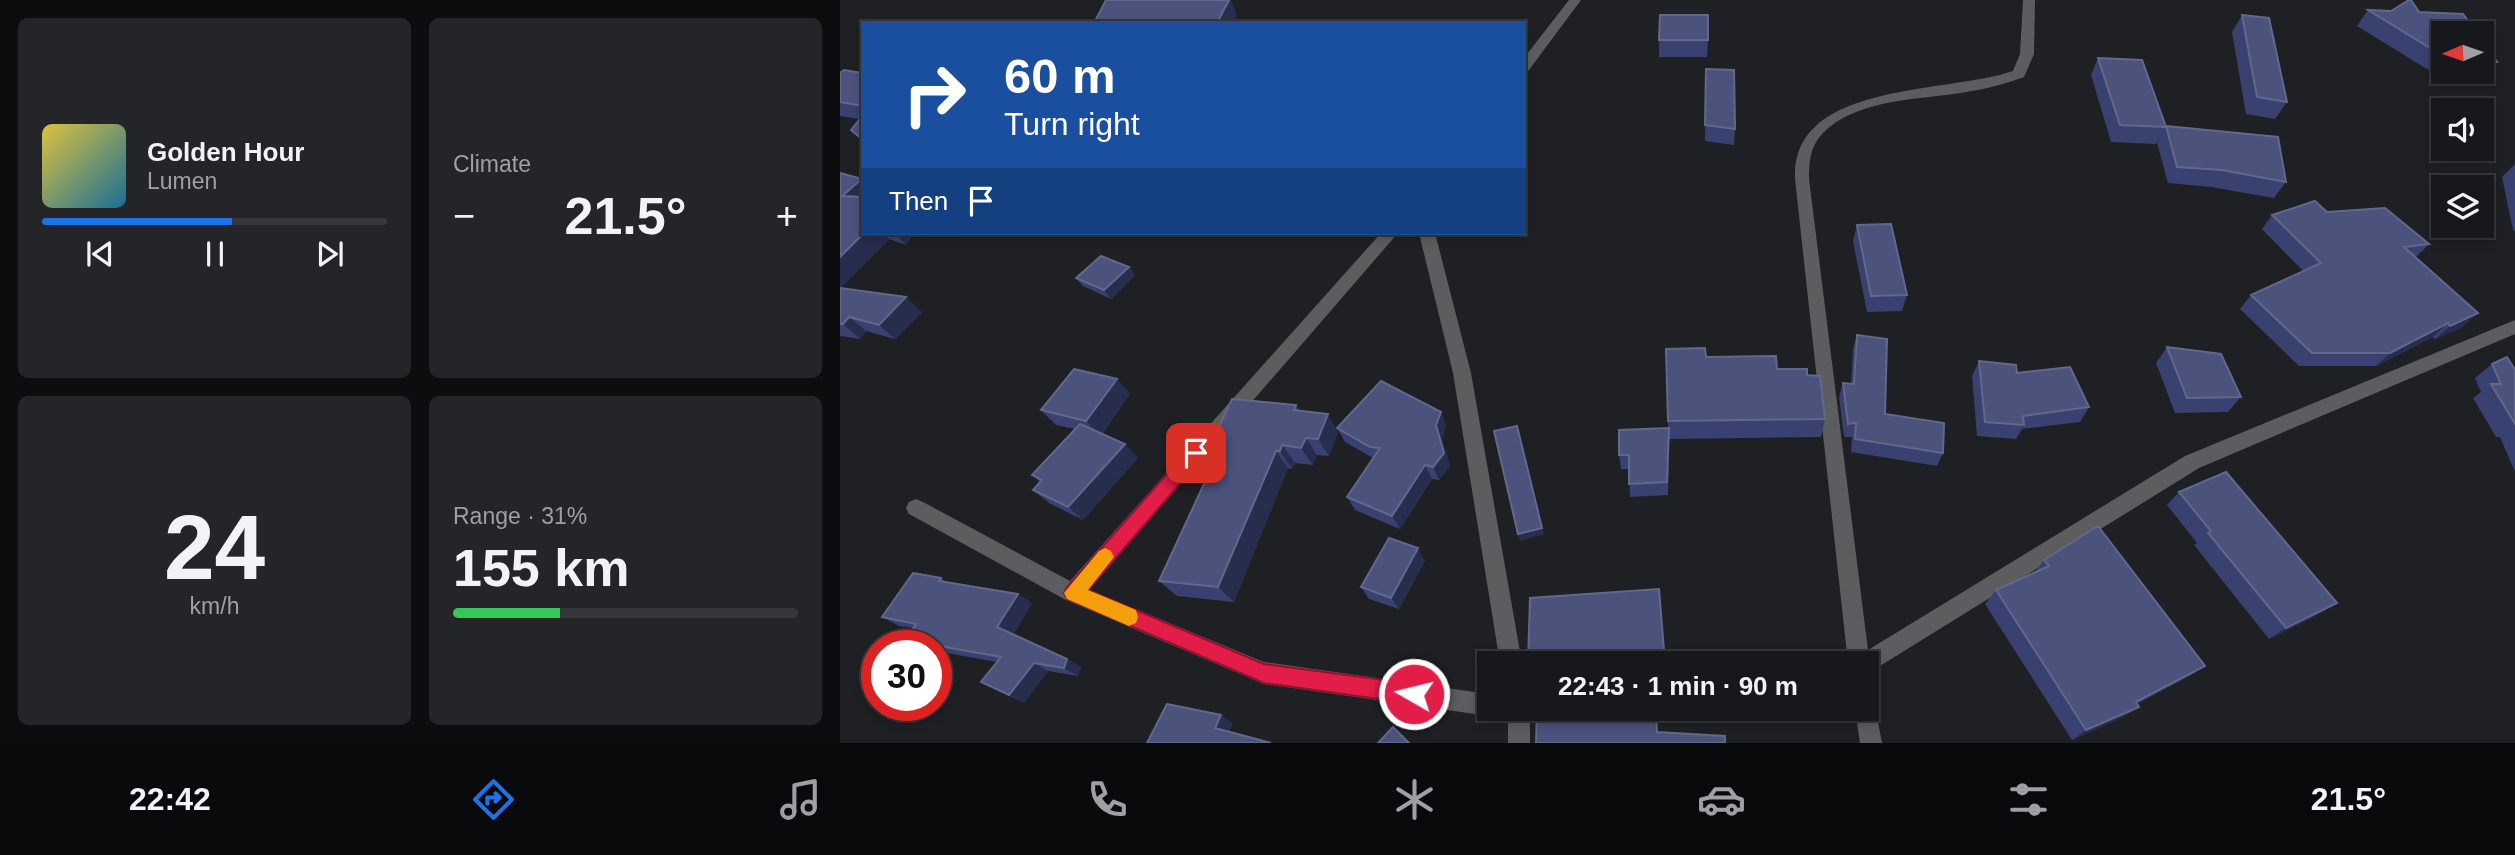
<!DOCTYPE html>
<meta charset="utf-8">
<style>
:root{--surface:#17181b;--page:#242528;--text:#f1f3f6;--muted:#9ea0a3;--line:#36373a;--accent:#1a73e8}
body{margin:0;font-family:Arial,sans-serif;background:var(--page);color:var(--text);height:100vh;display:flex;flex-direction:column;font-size:26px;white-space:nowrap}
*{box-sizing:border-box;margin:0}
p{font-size:23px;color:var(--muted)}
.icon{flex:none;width:38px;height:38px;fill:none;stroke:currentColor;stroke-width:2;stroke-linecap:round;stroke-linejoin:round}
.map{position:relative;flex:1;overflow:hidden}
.drawer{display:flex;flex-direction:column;gap:18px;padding:18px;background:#0d0d0f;width:840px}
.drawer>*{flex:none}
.hud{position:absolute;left:21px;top:21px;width:665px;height:214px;border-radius:0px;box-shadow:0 4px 10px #0003,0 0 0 2px var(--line);background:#1a4fa0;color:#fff;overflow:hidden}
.needle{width:46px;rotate:268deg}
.buttons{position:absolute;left:1591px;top:21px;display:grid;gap:14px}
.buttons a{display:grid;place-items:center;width:63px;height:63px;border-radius:0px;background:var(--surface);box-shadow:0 4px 10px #0003,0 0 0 2px var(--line);font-size:35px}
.speed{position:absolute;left:21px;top:630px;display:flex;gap:14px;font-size:35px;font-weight:700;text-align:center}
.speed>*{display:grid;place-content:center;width:91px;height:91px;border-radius:50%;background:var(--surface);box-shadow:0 4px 10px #0003,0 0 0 2px var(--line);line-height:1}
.speed .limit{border:10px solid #d22;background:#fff;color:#111}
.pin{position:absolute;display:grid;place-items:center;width:60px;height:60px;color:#fff;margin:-30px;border-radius:14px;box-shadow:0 4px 10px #0006}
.me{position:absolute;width:77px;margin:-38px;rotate:278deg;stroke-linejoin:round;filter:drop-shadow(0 0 5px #0008)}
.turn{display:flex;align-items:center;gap:24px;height:147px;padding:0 28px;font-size:32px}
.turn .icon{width:91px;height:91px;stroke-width:2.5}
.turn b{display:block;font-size:49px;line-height:60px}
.then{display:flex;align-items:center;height:66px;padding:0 28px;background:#0003;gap:14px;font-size:26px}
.big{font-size:52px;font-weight:800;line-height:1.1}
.drawer .widget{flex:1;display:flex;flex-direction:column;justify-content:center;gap:10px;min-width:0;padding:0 24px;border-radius:10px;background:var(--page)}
.drawer .dial{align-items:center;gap:0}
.dial b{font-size:91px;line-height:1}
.song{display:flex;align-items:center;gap:21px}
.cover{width:84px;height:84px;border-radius:10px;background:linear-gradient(135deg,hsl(50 70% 55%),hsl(200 70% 35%))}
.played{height:7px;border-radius:4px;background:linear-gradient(90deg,var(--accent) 55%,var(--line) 55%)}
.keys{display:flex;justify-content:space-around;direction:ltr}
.heat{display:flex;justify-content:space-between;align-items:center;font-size:38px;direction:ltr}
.charge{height:10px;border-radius:5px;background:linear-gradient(90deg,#34c759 31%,var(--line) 0)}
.drawer .tiles{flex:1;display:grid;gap:18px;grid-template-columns:repeat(2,1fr)}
.trip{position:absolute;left:637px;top:651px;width:402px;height:70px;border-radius:0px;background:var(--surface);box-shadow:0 4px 10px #0003,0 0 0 2px var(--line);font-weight:800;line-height:70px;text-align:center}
.tabs{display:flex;height:112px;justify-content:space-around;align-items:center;background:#090a0b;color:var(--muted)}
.tabs .icon{width:49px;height:49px}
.tabs .selected{color:var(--accent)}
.tabs b{font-size:32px;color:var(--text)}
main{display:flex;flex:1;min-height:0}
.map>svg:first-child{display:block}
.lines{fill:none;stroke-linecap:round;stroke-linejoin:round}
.minor{fill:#5d5d60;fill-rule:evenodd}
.wall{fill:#394170}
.shaded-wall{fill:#272d4c}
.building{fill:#4b527c;stroke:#62688c;stroke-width:2}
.route{fill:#e11d48;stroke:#92132f;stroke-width:2}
.slow{fill:#f59e0b}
</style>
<main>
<section class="drawer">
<div class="tiles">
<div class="widget">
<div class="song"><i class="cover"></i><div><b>Golden Hour</b><p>Lumen</p></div></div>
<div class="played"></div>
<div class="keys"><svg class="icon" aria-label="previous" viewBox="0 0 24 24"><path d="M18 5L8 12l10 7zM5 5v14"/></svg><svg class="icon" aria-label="pause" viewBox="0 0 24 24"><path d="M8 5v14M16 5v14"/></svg><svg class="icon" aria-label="next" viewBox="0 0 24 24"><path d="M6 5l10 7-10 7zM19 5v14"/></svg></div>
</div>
<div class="widget"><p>Climate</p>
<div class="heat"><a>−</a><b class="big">21.5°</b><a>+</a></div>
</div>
<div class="widget dial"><b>24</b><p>km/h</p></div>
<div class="widget"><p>Range · 31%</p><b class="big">155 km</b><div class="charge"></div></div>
</div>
</section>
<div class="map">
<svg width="1675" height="743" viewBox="0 0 1675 743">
<rect width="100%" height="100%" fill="#1f2024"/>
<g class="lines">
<!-- minor -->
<path class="minor" d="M729 0H741L689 70 684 71V58Z
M1183 0H1195L1194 54 1184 77C1165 84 1146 89 1126 92 1081 100 1016 98 982 134 970 147 969 162 969 179L1028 650 1345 456 1675 320V334L1359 468 1027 674V663H1008L955 179C951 81 1107 94 1173 71L1180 54Z
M541 233H558L249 590 424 662 649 694V709H658L657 713 649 716 424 684 226 600 69 514 66 508 69 502 76 499 83 502 230 581Z
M579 233H595L631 373 682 663H660L613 373Z
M1027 699 1034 701 1042 743H1020L1015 709H1027Z
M668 709H690V743H668Z"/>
</g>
<!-- wall -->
<path class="wall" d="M1528 10 1579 12 1603 33V72H1642V40L1657 62 1644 78 1604 76 1603 74 1600 77 1517 26Z
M1402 15 1447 102 1435 119 1406 114 1392 32Z
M819 40H868L867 57H819Z
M1258 58 1326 127 1316 144 1271 142 1251 75Z
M866 69 895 129 894 145 865 141Z
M0 73H23V142L11 130 19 119 0 116Z
M1326 126 1446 182 1434 198 1371 187 1328 183 1317 143Z
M1675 164V231L1673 230 1662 177Z
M0 173 23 233H73L66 245 49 239 0 288 82 312 55 339 26 331 20 339 1 336 0 337Z
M1487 212 1589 244 1576 257 1623 327 1595 339 1593 337 1536 366H1459L1400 309 1411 295 1463 271 1422 229 1432 215Z
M1017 225 1067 295 1062 311 1027 312 1013 241Z
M289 267 295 275 271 299 243 286 236 278Z
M1017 335 1045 414 1103 453 1097 466 1011 452 1012 437H1004L999 397 1003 383 1011 384 1013 349Z
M1327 347 1401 397 1388 412 1335 413 1316 363Z
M826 349 967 375 985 419 981 437 829 439 828 495 790 497 789 469H781L779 455 828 428Z
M1139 361 1177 373 1249 407 1240 422 1182 429 1176 439 1137 436 1132 376Z
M1652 364 1675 370V472L1660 437H1656L1633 398 1641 392 1635 378Z
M290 394 262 434 298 458 243 520 209 503 193 490 200 482 192 475 235 429 216 425 201 410Z
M456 405 459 411 498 432 489 456 477 455 473 465 455 463 452 469 448 468 394 602 337 596 319 581 378 453 371 444Z
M601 412 606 426 602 439 610 466 599 480 592 479 560 529 515 510 507 497 533 458 505 442 497 428Z
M1339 492 1479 614 1429 639 1354 545 1357 543 1327 505Z
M1204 560 1365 666 1346 678 1297 704 1299 707 1283 717 1232 740 1145 604 1156 590 1195 572Z
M585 561 559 609 529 599 521 587Z
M101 578 107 582 192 603 173 635 227 659 241 667 238 676 208 671 184 703 141 682 157 662 96 651V646H77L66 640 73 628 59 626 42 617Z"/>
<!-- shaded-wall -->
<path class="shaded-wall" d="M389 0H391L397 15 393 23H377Z
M22 179H23V207L2 196Z
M24 233H43L49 239 0 288V257Z
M54 233H73L66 245Z
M289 267 295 275 271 299 264 290Z
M66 297 82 312 55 339 39 325Z
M1638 313 1623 327 1595 339 1610 326Z
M9 317 26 331 20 339 3 324Z
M1608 323 1593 337 1536 366 1550 353Z
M277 379 290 394 260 436 246 421Z
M601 412 606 426 602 439 610 466 599 480 593 467 596 425Z
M488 414 498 432 489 456 478 439Z
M677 426 704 534 680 541 678 534Z
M466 438 477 455 473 465 461 448Z
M285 444 298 458 243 520 228 507Z
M442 445 455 463 452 469 440 451Z
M436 451 448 468 394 602 378 587Z
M585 465 592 479 560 529 552 516Z
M578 548 585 561 559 609 551 598Z
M178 594 192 603 172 636 157 627Z
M1497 603 1479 614 1429 639 1446 628Z
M227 659 241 667 238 676 224 668Z
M194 663 208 671 184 703 169 695Z
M1365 666 1346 678 1280 713 1296 702Z
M1299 707 1283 717 1232 740 1246 730Z
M381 715 393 723 388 735 375 728Z"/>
<!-- building -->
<path class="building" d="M266 0H389L377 23H254Z
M1569 0H1571L1579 12 1623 14 1637 33H1603V39L1597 30 1593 33 1603 47V56L1528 10 1551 11Z
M820 15H868V40H819Z
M1402 15 1429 18 1447 102 1417 97Z
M1642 40 1657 62H1642Z
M1258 58 1302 60 1326 127 1280 125Z
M866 69 894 70 895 129 865 125Z
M4 70 23 73V106L0 102V73Z
M23 115V138L22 139 11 130Z
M1326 126 1438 137 1446 182 1382 170 1337 167Z
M0 173 22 179 2 196 23 197V233H24L0 257Z
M1475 201 1487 212 1545 208 1589 244 1564 247 1638 313 1610 326 1608 323 1550 353H1472L1411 295 1481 263 1432 215Z
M1051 224 1067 295 1031 296 1017 225Z
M261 256 289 267 264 290 236 278Z
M0 288 66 297 39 325 9 317 3 324H0Z
M1017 335 1047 339 1045 414 1104 423 1103 453 1015 439 1016 423 1008 424 1003 383 1014 384Z
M1327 347 1381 354 1401 397 1347 398Z
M865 348 866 357 936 356 937 369H967V375L980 376 985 419 828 421 826 349Z
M1667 357 1675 370V424L1651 384H1661L1652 364Z
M1139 361 1176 365 1177 373 1230 367 1249 407 1183 416 1184 425 1145 422Z
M234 369 277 379 246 421 201 410Z
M541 381 601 412 596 425 604 453 593 467 585 465 552 516 507 497 540 448 530 447 497 428Z
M392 399 456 405 454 410 488 414 478 439 466 438 461 448 442 445 440 451H436L378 587 319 581 382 445 371 444Z
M240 424 285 444 228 507 193 490 202 480 192 475Z
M677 426 702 528 678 534 654 431Z
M829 428 827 482 789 484V455H779V430Z
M1386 472 1497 603 1446 628 1368 533 1371 531 1339 492Z
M1258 526 1365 666 1296 702 1299 707 1246 730 1156 590 1209 566 1204 560Z
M549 538 578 548 551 598 521 587Z
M73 573 101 578 99 581 178 594 157 627 227 659 224 668 194 663 169 695 141 682 161 657 66 640 76 624 42 617Z
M819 589 825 663H688L690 598Z
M327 704 381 715 375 728 431 743H307Z
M697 709H816L817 732 885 736V743H696Z
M553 727 569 743H538Z"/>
<!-- route -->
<path class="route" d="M356 446 362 448 365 453 362 458 248 590 424 664 574 684 581 687 584 694 581 701 574 704 424 683 227 599 224 593 227 587 350 448Z"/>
<!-- slow -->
<path class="slow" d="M265 548 271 551 274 557 248 590 296 610 298 617 296 623 289 626 227 599 224 593 259 551Z"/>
</svg>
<div class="buttons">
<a><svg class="needle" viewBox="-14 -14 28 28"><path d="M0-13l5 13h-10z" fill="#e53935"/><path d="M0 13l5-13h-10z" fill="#9ea0a3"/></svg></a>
<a><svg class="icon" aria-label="sound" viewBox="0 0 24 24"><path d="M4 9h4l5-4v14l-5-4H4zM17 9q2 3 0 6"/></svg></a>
<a><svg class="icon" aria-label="layers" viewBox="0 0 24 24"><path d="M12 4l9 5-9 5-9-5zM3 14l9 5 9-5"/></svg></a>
</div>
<div class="speed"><div class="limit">30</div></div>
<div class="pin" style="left:356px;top:453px;background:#d93025"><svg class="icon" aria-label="arrive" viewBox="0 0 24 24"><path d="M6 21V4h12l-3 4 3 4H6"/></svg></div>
<svg class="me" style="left:574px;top:694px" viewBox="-20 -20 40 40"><circle r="17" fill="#e11d48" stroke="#fff" stroke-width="3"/><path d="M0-11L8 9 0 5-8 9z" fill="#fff"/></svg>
<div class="trip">22:43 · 1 min · 90 m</div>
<div class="hud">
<div class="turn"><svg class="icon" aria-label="right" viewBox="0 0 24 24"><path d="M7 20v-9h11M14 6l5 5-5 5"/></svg><div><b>60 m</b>Turn right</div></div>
<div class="then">Then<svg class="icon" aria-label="arrive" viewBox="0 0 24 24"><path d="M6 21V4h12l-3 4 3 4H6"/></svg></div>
</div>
</div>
</main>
<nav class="tabs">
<b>22:42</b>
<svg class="icon selected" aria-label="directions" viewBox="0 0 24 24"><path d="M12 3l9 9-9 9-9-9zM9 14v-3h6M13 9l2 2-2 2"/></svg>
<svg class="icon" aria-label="music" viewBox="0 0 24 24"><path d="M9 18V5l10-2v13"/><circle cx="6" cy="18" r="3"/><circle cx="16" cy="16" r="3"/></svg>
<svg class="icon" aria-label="phone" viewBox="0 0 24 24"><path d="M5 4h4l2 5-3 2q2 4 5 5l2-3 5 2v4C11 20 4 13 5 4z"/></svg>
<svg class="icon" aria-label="climate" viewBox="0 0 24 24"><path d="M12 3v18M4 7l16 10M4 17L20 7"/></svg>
<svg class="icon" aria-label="car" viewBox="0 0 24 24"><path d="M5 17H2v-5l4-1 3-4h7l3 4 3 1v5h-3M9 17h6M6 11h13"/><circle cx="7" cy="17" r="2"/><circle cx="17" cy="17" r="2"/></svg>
<svg class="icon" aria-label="filters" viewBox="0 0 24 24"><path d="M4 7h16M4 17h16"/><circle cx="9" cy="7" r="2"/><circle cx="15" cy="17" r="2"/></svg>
<b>21.5°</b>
</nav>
